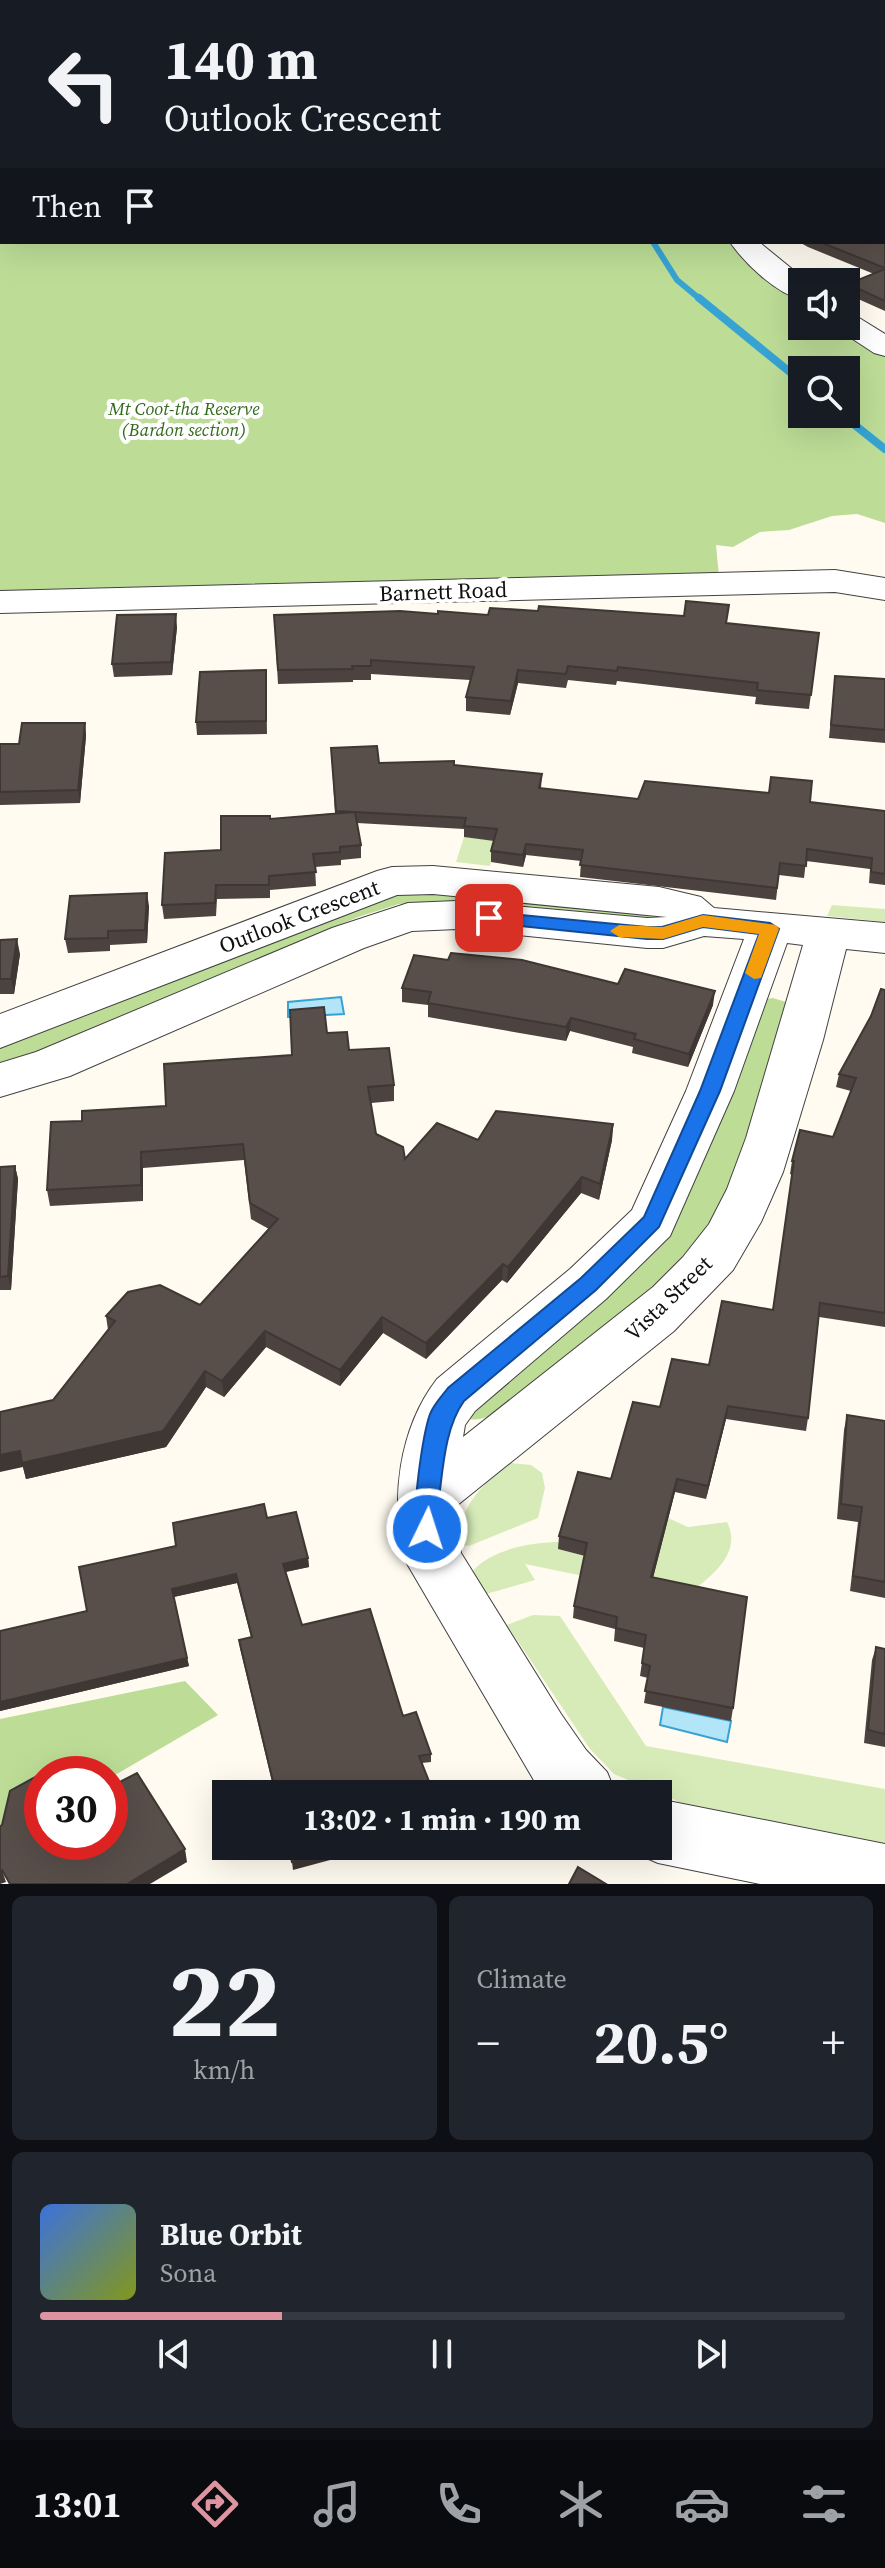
<!DOCTYPE html>
<meta charset="utf-8">
<style>
:root{--surface:#171b24;--page:#20242c;--text:#f1f3f6;--muted:#9ea1a6;--line:#363941;--accent:#dd94a0}
body{margin:0;font-family:"Source Serif 4",serif;background:var(--page);color:var(--text);height:100vh;display:flex;flex-direction:column;font-size:30px;white-space:nowrap}
*{box-sizing:border-box;margin:0}
p{font-size:26px;color:var(--muted)}
.icon{flex:none;width:44px;height:44px;fill:none;stroke:currentColor;stroke-width:2;stroke-linecap:round;stroke-linejoin:round}
.map{position:relative;height:1884px;overflow:hidden}
.panel{display:flex;flex-direction:column;gap:12px;padding:12px;background:#0d0f14;flex:1}
.panel>*{flex:none}
.guide{position:absolute;left:0px;top:0px;width:886px;height:244px;box-shadow:0 8px 32px #0002;background:#171b24;color:var(--text);overflow:hidden}
.fabs{position:absolute;left:788px;top:268px;display:grid;gap:16px}
.fabs a{display:grid;place-items:center;width:72px;height:72px;border-radius:0px;background:var(--surface);box-shadow:0 8px 32px #0002;font-size:40px}
.speed{position:absolute;left:24px;top:1756px;display:flex;gap:16px;font-size:40px;font-weight:700;text-align:center}
.speed>*{display:grid;place-content:center;width:104px;height:104px;border-radius:50%;background:var(--surface);box-shadow:0 8px 32px #0002;line-height:1}
.speed .limit{border:12px solid #d22;background:#fff;color:#111}
.pin{position:absolute;display:grid;place-items:center;width:68px;height:68px;color:#fff;margin:-34px;border-radius:16px;box-shadow:0 4px 12px #0006}
.me{position:absolute;width:88px;margin:-44px;rotate:4deg;stroke-linejoin:round;filter:drop-shadow(0 0 6px #0008)}
.turn{display:flex;align-items:center;gap:28px;height:168px;padding:0 32px;font-size:36px}
.turn .icon{width:104px;height:104px;stroke-width:2.5}
.turn b{display:block;font-size:56px;line-height:68px}
.then{display:flex;align-items:center;height:76px;padding:0 32px;background:#0003;gap:16px;font-size:30px}
.big{font-size:60px;font-weight:700;line-height:1.1}
.panel .widget{flex:1;display:flex;flex-direction:column;justify-content:center;gap:12px;min-width:0;padding:0 28px;border-radius:12px;background:var(--page)}
.panel .dial{align-items:center;gap:0}
.dial b{font-size:104px;line-height:1}
.song{display:flex;align-items:center;gap:24px}
.cover{width:96px;height:96px;border-radius:12px;background:linear-gradient(135deg,hsl(220 70% 55%),hsl(70 70% 35%))}
.played{height:8px;border-radius:4px;background:linear-gradient(90deg,var(--accent) 30%,var(--line) 30%)}
.keys{display:flex;justify-content:space-around;direction:ltr}
.heat{display:flex;justify-content:space-between;align-items:center;font-size:44px;direction:ltr}
.panel .tiles{flex:1;display:grid;gap:12px;grid-template-columns:1fr 1fr}
.widget:last-child{grid-column:span 2}
.trip{position:absolute;left:212px;top:1780px;width:460px;height:80px;border-radius:0px;background:var(--surface);box-shadow:0 8px 32px #0002;font-weight:700;line-height:80px;text-align:center}
.dock{display:flex;height:128px;justify-content:space-around;align-items:center;background:#090b0e;color:var(--muted)}
.dock .icon{width:56px;height:56px}
.dock .selected{color:var(--accent)}
.dock b{font-size:36px;color:var(--text)}
.map>svg:first-child{display:block}
.green{fill:#d7ebb8}
.forest{fill:#bddd97;fill-rule:evenodd}
.water{fill:#b3e5f9;stroke:#37a3d3;stroke-width:2}
.lines{fill:none;stroke-linecap:round;stroke-linejoin:round}
.stream-far1{stroke:#37a3d3;stroke-width:6}
.stream{stroke:#37a3d3;stroke-width:8}
.minor-casing{stroke:#424242;stroke-width:2}
.minor{fill:#fff;fill-rule:evenodd}
.wall{fill:#4c4340}
.shaded-wall{fill:#3e3734}
.building{fill:#584e4a;stroke:#3e3734;stroke-width:2}
.route{fill:#1a73e8;stroke:#114b97;stroke-width:2}
.slow{fill:#f59e0b}
.labels{text-anchor:middle;dominant-baseline:central;stroke-width:8;stroke-linejoin:round;paint-order:stroke}
.far-park-label{font-size:18px;font-style:italic;fill:#336a1c;stroke:#fff}
.street-label{font-size:22px;fill:#0f0f0f;stroke:#fff}
</style>
<div class="map">
<svg width="885" height="1884" viewBox="0 0 885 1884">
<rect width="100%" height="100%" fill="#fffbf0"/>
<!-- green -->
<path class="green" d="M464 837 497 841 490 866 456 862Z
M832 905 885 909V922L827 916Z
M511 1463 531 1465 542 1473 545 1488 538 1518 469 1546 463 1545C453 1511 485 1481 511 1463Z
M668 1518 688 1527 727 1522C744 1555 707 1579 685 1597L525 1564 535 1580 486 1594 472 1572C491 1549 532 1542 561 1542L559 1549 653 1574Z
M533 1615 560 1616 646 1746 885 1789V1845L682 1803 614 1774 590 1749 507 1625Z"/>
<!-- forest -->
<path class="forest" d="M0 0 285 2H2V242H738L802 296V326H845L885 352V523L857 514 832 516 789 530 760 532 733 547 716 545 719 577 0 597ZM802 370H846V414H802Z
M398 889 662 908 673 922 431 902 399 904 358 917 0 1069V1038Z
M773 998 789 1003 794 1008 718 1217 684 1267 511 1406C494 1414 482 1423 463 1418L614 1279 766 999Z
M185 1681 218 1715 110 1778V1774H42L0 1842V1719Z"/>
<!-- water -->
<path class="water" d="M341 997 344 1014 288 1017V1002Z
M663 1707 731 1721 727 1742 660 1725Z"/>
<g class="lines">
<!-- stream-far1 -->
<path class="stream-far1" d="M653 242 677 280 701 300"/>
<!-- stream -->
<path class="stream" d="M699 298 802 382
M841 414 885 449"/>
<defs>
<path id="minor" d="M884 83H885V97H884Z
M884 187H885V203H884Z
M730 242H759L808 282H802V300C776 293 745 264 730 242Z
M846 313 856 316 885 334V356L874 353 836 328 834 326H846Z
M835 570 885 578V600L835 592 0 613V591Z
M433 866 659 887 701 897 714 908 885 923V953L846 949 823 1040 783 1172 761 1222 733 1270 674 1331 455 1507 461 1553 561 1714 586 1750 607 1772 616 1794H542L406 1562C389 1502 399 1428 437 1379L570 1269 632 1210 686 1091 744 939 704 936 663 948H647L457 929 412 931 364 948 70 1076 0 1097V1063L36 1052 332 928 408 903 457 901 647 918 667 917 433 894 397 895 0 1048V1014L377 871 392 867ZM787 943 803 945 746 1138 727 1189 709 1224 683 1257 653 1287 463 1437 465 1425 475 1411 606 1299 670 1236 734 1091Z
M658 1799 885 1844V1884H760L658 1863 635 1853 632 1846H658Z"/>
</defs>
<!-- minor casing -->
<use href="#minor" class="minor-casing"/>
<!-- minor -->
<use href="#minor" class="minor"/>
</g>
<!-- wall -->
<path class="wall" d="M885 195V311L847 294 848 284 874 274 808 247 799 242H884Z
M438 614 727 623 819 633 809 709 755 704 756 697 617 681 616 685 568 680 566 688 518 683 510 715 466 711V697L470 680 371 674V680H353V682L278 684 274 615Z
M177 627 172 675 114 677 112 664Z
M266 670 267 734 197 735 196 722Z
M835 676 885 679V743L829 738Z
M85 723 86 736 80 803 0 805V744H19Z
M331 748 379 763 454 765 542 774 541 789 638 799 810 802 885 811V885L869 883 870 869 806 861 804 878 779 875 776 900 580 877 581 861 526 855 523 867 491 862V851L494 841 464 837V829L357 823 361 845V858L341 860V865L315 867 316 886 270 890V898L217 899 216 916 164 919 162 905 270 819 335 813Z
M149 906 147 943 110 945V951L68 953 65 939Z
M0 940 20 954 14 994H0Z
M618 984 713 1005 688 1067 632 1053 633 1047 570 1031 566 1041 428 1017V1005L402 1002V988Z
M885 990V1327L819 1317 808 1418 806 1431 726 1419 706 1499 675 1492 653 1577 733 1708 731 1721 644 1703 648 1678 640 1676 644 1648 614 1641 615 1629 573 1618 574 1606 585 1556 558 1549 559 1536 611 1479 660 1407 773 1310 792 1175 790 1174 792 1161 833 1137 851 1091 836 1087 839 1074Z
M327 1033 394 1085V1101L371 1103 376 1134 405 1159 478 1140 613 1124 612 1140 599 1200 581 1193 507 1283 502 1280 426 1359 383 1333 340 1386 266 1347 224 1397 206 1387 166 1447 26 1479 23 1467 53 1400 108 1330 106 1316 200 1305 269 1229 251 1219 244 1160 143 1168V1201L50 1206 47 1190 82 1121 166 1106 292 1055Z
M15 1166 18 1179 11 1290H0V1167Z
M847 1415 885 1421V1598L850 1591 858 1522 837 1519 844 1430Z
M267 1518 308 1558 309 1567 286 1572 302 1625 403 1716 431 1754V1762L422 1763 434 1794H275L240 1648 239 1640 251 1637 237 1583 174 1597 189 1666 0 1711V1631L87 1611 176 1546Z
M876 1647 885 1649V1747L864 1743 872 1660Z"/>
<!-- shaded-wall -->
<path class="shaded-wall" d="M176 614 177 627 172 675 171 662Z
M518 670V683L510 715 511 701Z
M85 723 86 736 80 803 78 790Z
M526 844V855L523 867V855Z
M147 893 149 906 147 943 145 930Z
M17 939 20 954 14 994 11 979Z
M715 991 713 1005 688 1067 689 1054Z
M571 1018 570 1031 566 1041V1027Z
M613 1124 612 1140 599 1200 600 1184Z
M141 1152 143 1168V1201L141 1185Z
M15 1166 18 1179 11 1290 8 1276Z
M582 1177 581 1193 507 1283 508 1267Z
M503 1264 502 1280 426 1359V1343Z
M382 1317 383 1333 340 1386V1370Z
M265 1331 266 1347 224 1397 222 1381Z
M205 1371 206 1387 166 1447 26 1479 23 1467 0 1472V1455Z
M728 1406 726 1419 706 1499 708 1486Z
M677 1479 675 1492 650 1590 651 1577Z
M308 1558 309 1567 284 1572 283 1564Z
M236 1574 237 1583 173 1597 172 1589Z
M187 1658 189 1666 0 1711V1702Z
M351 1846H382L293 1870 292 1862Z
M185 1849 187 1862 150 1884H127Z
M2 1870 6 1882 0 1884V1871Z"/>
<!-- building -->
<path class="building" d="M474 0H769L762 2H467Z
M772 0H885V8H884V2H777Z
M885 103V161H884Z
M885 195V268L820 242H884Z
M885 269V301L848 284Z
M686 601 729 605 726 623 819 633 811 695 757 690 758 683 618 667 617 671 568 666 566 674 518 670 511 701 466 697 474 667 371 660V666H352L353 669 278 670 274 615 400 611 438 614V611L488 615 490 608 538 611 539 606 684 616Z
M176 614 171 662 112 664 117 615Z
M266 670V721L196 722 200 672Z
M835 676 885 679V730L831 725Z
M22 723H85L78 790 0 792V744H19Z
M377 746 379 763 454 761V765L542 774 539 788 638 799 645 781 769 793 771 777 812 781 810 802 885 811V874L871 872 872 858 807 849 806 866 780 863 777 888 580 865 583 850 526 844 523 855 491 851 497 829 464 826 466 818 336 811 331 748Z
M355 812 361 845 340 847V852L313 854 316 872 269 876V885H216L215 903 162 905 165 853 221 850V816H270V819Z
M147 893 145 930 108 931V938L65 939 70 896Z
M17 939 11 979H0V940Z
M451 953 522 960 618 984 625 969 715 991 689 1054 634 1039 636 1034 571 1018 566 1027 428 1003 431 992 402 988 414 955 448 960Z
M881 989 885 990V1313L820 1303 808 1418 728 1406 708 1486 677 1479 651 1577 747 1597 733 1708 645 1691 650 1666 642 1663 646 1635 616 1628 617 1617 574 1606 587 1543 559 1536 578 1472 611 1479 633 1402 660 1407 672 1359 709 1365 722 1301 773 1310 794 1161H792L800 1130 833 1137 856 1078 839 1074 871 1016Z
M324 1007 327 1033 347 1032 349 1050 389 1048 394 1085 368 1087 376 1134 403 1147 405 1159 437 1123 478 1140 496 1111 613 1124 600 1184 582 1177 508 1267 503 1264 426 1343 382 1317 340 1370 265 1331 222 1381 205 1371 163 1431 22 1463 20 1451 0 1455V1412L53 1400 115 1321 106 1316 128 1292 160 1285 200 1305 278 1219 250 1203 243 1144 141 1152V1185L47 1190 51 1122 82 1121V1111L166 1106 164 1064 292 1055 290 1010Z
M15 1166 8 1276 0 1277V1167Z
M847 1415 885 1421V1582L853 1576 862 1507 841 1504Z
M264 1504 267 1518 296 1512 308 1558 283 1564 302 1625 370 1609 403 1716 416 1712 431 1754 419 1756 434 1794H276L239 1640 252 1637 236 1574 172 1589 187 1658 0 1702V1631L87 1611 79 1567 176 1546 173 1523Z
M876 1647 885 1649V1734L868 1730Z
M46 1771 48 1774H42V1842H110V1787L137 1773 185 1849 127 1884H10L2 1870 0 1871V1826L2 1825 10 1791Z
M288 1846H351L292 1862Z
M578 1867 606 1884H569Z"/>
<!-- route -->
<path class="route" d="M489 912 647 927H662L703 915 770 923 779 929 720 1091 659 1227 596 1290 464 1401C444 1429 443 1471 438 1505 437 1516 440 1526 435 1536L427 1539 418 1536C410 1518 423 1434 430 1414 434 1404 442 1396 448 1388L581 1278 644 1217 700 1091 759 934 703 927 663 939H647L482 922 480 918Z"/>
<!-- slow -->
<path class="slow" d="M703 915 776 925 779 929 761 978 754 979 745 973 759 934 703 927 663 939 619 937 610 931 619 925 663 927Z"/>
<g class="labels">
<!-- far-park labels -->
<g class="far-park-label">
<text x="184" y="408">Mt Coot-tha Reserve<tspan x="184" dy="21">(Bardon section)</tspan></text>
</g>
<!-- street labels -->
<g class="street-label">
<text transform="translate(443 591) rotate(-2)">Barnett Road</text>
<text transform="translate(299 916) rotate(-21)">Outlook Crescent</text>
<text transform="translate(668 1298) rotate(-44)">Vista Street</text>
</g>
</g>
</svg>
<div class="fabs">
<a><svg class="icon" aria-label="sound" viewBox="0 0 24 24"><path d="M4 9h4l5-4v14l-5-4H4zM17 9q2 3 0 6"/></svg></a>
<a><svg class="icon" aria-label="search" viewBox="0 0 24 24"><circle cx="10" cy="10" r="6"/><path d="M15 15l6 6"/></svg></a>
</div>
<div class="speed"><div class="limit">30</div></div>
<div class="pin" style="left:489px;top:918px;background:#d93025"><svg class="icon" aria-label="arrive" viewBox="0 0 24 24"><path d="M6 21V4h12l-3 4 3 4H6"/></svg></div>
<svg class="me" style="left:427px;top:1529px" viewBox="-20 -20 40 40"><circle r="17" fill="#1a73e8" stroke="#fff" stroke-width="3"/><path d="M0-11L8 9 0 5-8 9z" fill="#fff"/></svg>
<div class="trip">13:02 · 1 min · 190 m</div>
<div class="guide">
<div class="turn"><svg class="icon" aria-label="left" viewBox="0 0 24 24"><path d="M17 20v-9H6M10 6l-5 5 5 5"/></svg><div><b>140 m</b>Outlook Crescent</div></div>
<div class="then">Then<svg class="icon" aria-label="arrive" viewBox="0 0 24 24"><path d="M6 21V4h12l-3 4 3 4H6"/></svg></div>
</div>
</div>
<section class="panel">
<div class="tiles">
<div class="widget dial"><b>22</b><p>km/h</p></div>
<div class="widget"><p>Climate</p>
<div class="heat"><a>−</a><b class="big">20.5°</b><a>+</a></div>
</div>
<div class="widget">
<div class="song"><i class="cover"></i><div><b>Blue Orbit</b><p>Sona</p></div></div>
<div class="played"></div>
<div class="keys"><svg class="icon" aria-label="previous" viewBox="0 0 24 24"><path d="M18 5L8 12l10 7zM5 5v14"/></svg><svg class="icon" aria-label="pause" viewBox="0 0 24 24"><path d="M8 5v14M16 5v14"/></svg><svg class="icon" aria-label="next" viewBox="0 0 24 24"><path d="M6 5l10 7-10 7zM19 5v14"/></svg></div>
</div>
</div>
</section>
<nav class="dock">
<b>13:01</b>
<svg class="icon selected" aria-label="directions" viewBox="0 0 24 24"><path d="M12 3l9 9-9 9-9-9zM9 14v-3h6M13 9l2 2-2 2"/></svg>
<svg class="icon" aria-label="music" viewBox="0 0 24 24"><path d="M9 18V5l10-2v13"/><circle cx="6" cy="18" r="3"/><circle cx="16" cy="16" r="3"/></svg>
<svg class="icon" aria-label="phone" viewBox="0 0 24 24"><path d="M5 4h4l2 5-3 2q2 4 5 5l2-3 5 2v4C11 20 4 13 5 4z"/></svg>
<svg class="icon" aria-label="climate" viewBox="0 0 24 24"><path d="M12 3v18M4 7l16 10M4 17L20 7"/></svg>
<svg class="icon" aria-label="car" viewBox="0 0 24 24"><path d="M5 17H2v-5l4-1 3-4h7l3 4 3 1v5h-3M9 17h6M6 11h13"/><circle cx="7" cy="17" r="2"/><circle cx="17" cy="17" r="2"/></svg>
<svg class="icon" aria-label="filters" viewBox="0 0 24 24"><path d="M4 7h16M4 17h16"/><circle cx="9" cy="7" r="2"/><circle cx="15" cy="17" r="2"/></svg>
</nav>
